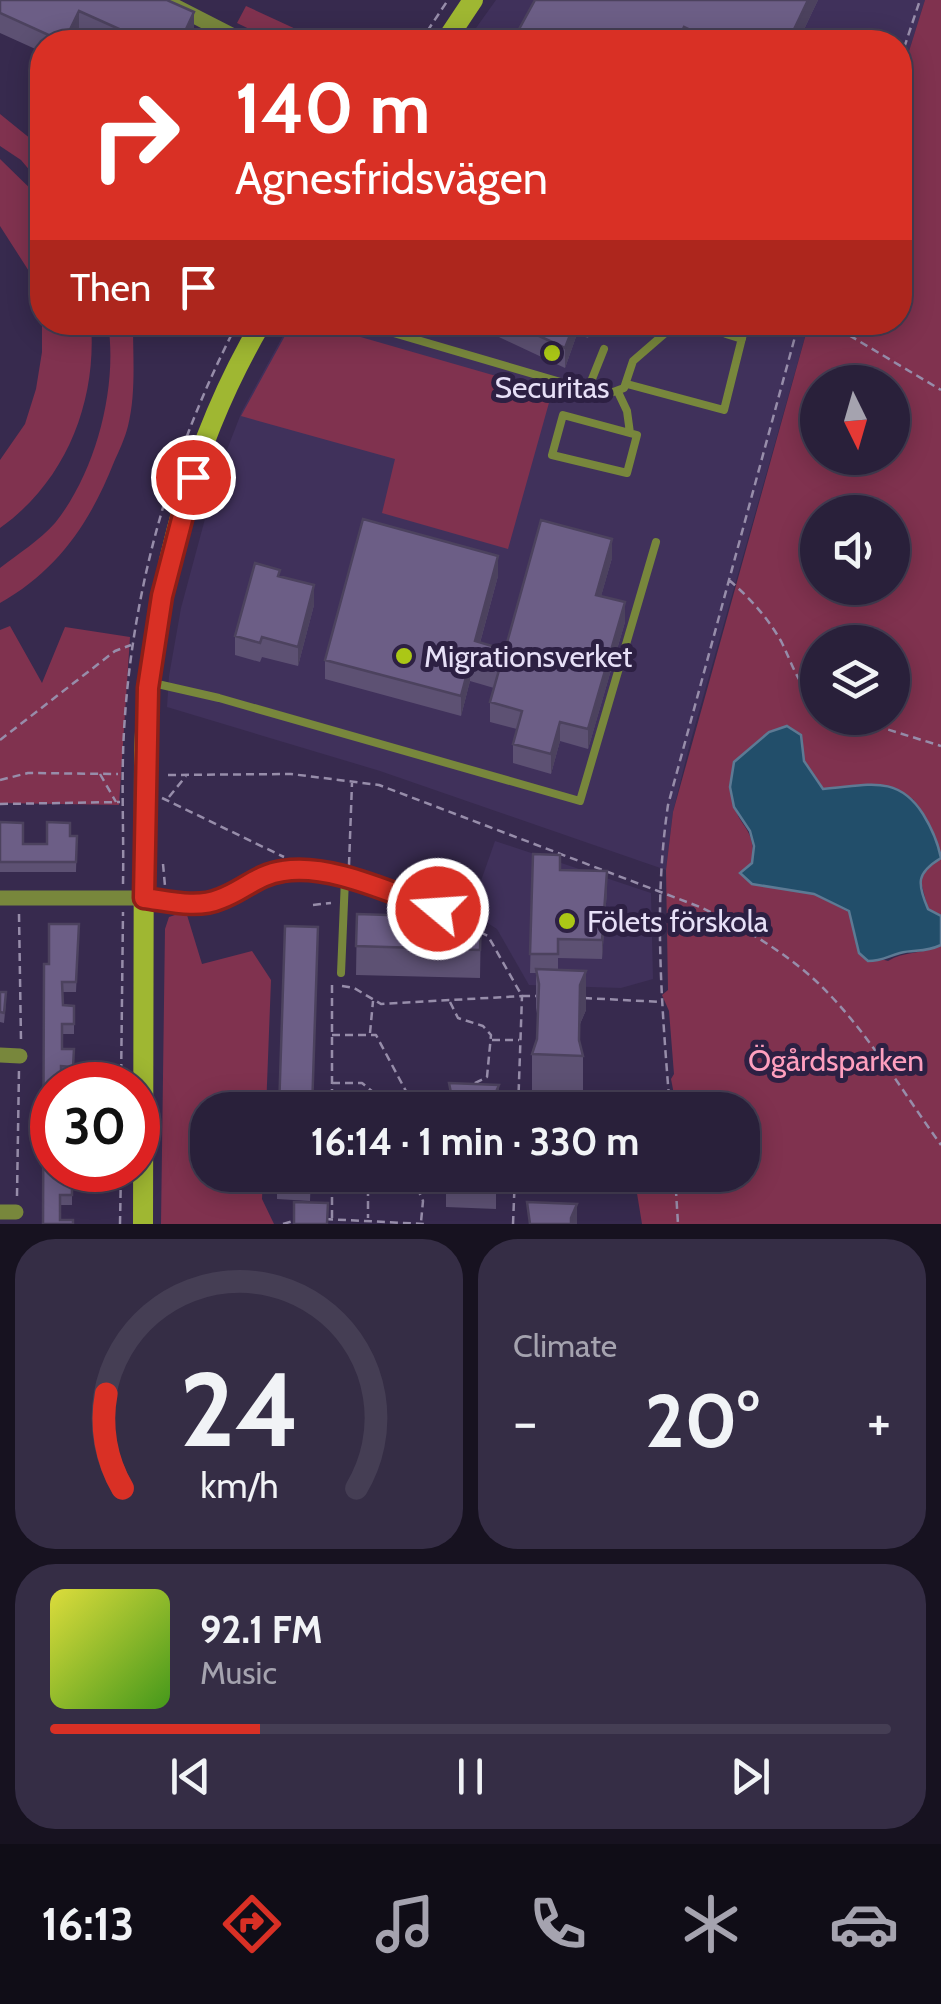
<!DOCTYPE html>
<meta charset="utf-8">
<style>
:root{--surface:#29203a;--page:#352d45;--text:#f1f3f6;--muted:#a5a3af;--line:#453e54;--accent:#d93025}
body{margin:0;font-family:Cabin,sans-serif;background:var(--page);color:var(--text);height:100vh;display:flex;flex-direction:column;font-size:38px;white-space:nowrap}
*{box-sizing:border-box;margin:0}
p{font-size:32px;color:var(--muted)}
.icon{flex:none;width:55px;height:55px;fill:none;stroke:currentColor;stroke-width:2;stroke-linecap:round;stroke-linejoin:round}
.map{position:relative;height:1224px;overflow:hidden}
.details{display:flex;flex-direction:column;gap:15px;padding:15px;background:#171220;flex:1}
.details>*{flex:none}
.top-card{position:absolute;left:30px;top:30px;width:882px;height:305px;border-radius:40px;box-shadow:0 5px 25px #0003,0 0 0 2px var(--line);background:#d93025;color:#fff;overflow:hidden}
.needle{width:65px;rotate:175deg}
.tools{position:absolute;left:800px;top:365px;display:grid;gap:20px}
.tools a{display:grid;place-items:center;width:110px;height:110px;border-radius:50%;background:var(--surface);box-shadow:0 5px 25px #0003,0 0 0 2px var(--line);font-size:50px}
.speed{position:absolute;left:30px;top:1062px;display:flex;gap:20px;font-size:50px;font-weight:700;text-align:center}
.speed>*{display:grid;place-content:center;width:130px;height:130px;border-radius:50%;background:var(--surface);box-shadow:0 5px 25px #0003,0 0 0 2px var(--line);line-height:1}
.speed .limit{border:15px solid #d22;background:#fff;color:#111}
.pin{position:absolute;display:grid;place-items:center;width:85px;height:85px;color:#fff;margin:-42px;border:5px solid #fff;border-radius:50%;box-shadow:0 2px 10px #0007}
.me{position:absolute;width:110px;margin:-55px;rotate:288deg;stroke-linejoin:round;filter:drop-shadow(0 0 8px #0008)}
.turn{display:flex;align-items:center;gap:35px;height:210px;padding:0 40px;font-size:45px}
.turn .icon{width:130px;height:130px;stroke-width:2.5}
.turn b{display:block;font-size:70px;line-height:85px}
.then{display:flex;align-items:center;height:95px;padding:0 40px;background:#0003;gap:20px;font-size:38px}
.big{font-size:75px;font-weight:700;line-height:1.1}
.details .widget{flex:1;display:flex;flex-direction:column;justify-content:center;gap:15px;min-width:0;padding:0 35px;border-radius:40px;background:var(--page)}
.details .dial{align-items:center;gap:0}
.dial svg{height:260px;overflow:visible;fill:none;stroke:var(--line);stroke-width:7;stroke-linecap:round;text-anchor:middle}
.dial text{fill:var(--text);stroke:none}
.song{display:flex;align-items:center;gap:30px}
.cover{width:120px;height:120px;border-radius:15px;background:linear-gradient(135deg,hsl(60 70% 55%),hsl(100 70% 35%))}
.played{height:10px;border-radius:5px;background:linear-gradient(90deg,var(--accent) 25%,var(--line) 25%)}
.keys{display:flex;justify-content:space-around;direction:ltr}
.heat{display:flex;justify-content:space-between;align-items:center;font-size:55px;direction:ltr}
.details .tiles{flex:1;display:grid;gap:15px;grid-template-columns:1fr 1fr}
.widget:last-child{grid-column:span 2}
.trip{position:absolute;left:190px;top:1092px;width:570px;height:100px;border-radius:40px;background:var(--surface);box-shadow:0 5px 25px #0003,0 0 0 2px var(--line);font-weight:700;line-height:100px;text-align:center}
.tab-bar{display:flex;height:160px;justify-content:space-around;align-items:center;background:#100d17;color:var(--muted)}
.tab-bar .icon{width:70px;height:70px}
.tab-bar .selected{color:var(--accent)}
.tab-bar b{font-size:45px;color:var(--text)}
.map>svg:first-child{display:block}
.built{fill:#40315b}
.green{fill:#80324f;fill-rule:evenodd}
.water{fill:#224e6a;stroke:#5d7a94;stroke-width:2.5}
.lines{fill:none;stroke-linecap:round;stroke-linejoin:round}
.path{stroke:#978daa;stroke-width:2.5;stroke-dasharray:8 5;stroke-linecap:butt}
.service{stroke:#78873c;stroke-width:8}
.minor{stroke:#78873c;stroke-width:15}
.secondary{stroke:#9fb732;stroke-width:20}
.wall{fill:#5d5173}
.shaded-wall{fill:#4c425e}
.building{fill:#6c5e86;stroke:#4c425e;stroke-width:2.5}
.route-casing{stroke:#8d1f18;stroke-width:25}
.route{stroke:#d93025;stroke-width:18}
.poi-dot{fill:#abc716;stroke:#2d2043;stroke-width:4}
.labels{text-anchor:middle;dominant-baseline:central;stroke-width:10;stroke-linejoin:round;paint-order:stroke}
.poi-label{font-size:30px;fill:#e7e0f7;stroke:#2d2043;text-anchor:start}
.park-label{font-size:30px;fill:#ff9fbe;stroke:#2d2043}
</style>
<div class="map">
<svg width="941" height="1224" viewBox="0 0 941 1224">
<rect width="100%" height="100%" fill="#372a4e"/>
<!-- built -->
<path class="built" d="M496 0H925L900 80V42H466Z
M290 323H809L689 747 673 812 666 870 380 771 167 707 169 676 181 608 216 478 242 411Z
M495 841 651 893 653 979 621 988 529 985 497 929 470 912Z"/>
<!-- green -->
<path class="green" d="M925 0H941V916L928 909 920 878 939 848 913 799 873 785 823 789 804 761 801 735 769 732 734 762C734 775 732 790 734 803 738 828 757 827 752 863L776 886 814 894 849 912 859 953 888 961C904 951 923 954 941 945V1224H642L634 1175H742V1110H677L671 1079 674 1074 669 1011 662 995 668 990 666 870 673 812 809 323 900 322V80ZM818 382H892V458H818ZM818 512H892V588H818ZM818 642H892V718H818Z
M246 6 324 42H276L237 23Z
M0 114 42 148V185L21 160 0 146Z
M0 159 42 200V322L91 323C97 402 66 481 0 528V460L25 424 36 389 42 352V319L34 279 0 226Z
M108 323H132L133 326C133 358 136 394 128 426 125 438 119 451 114 462 90 523 57 571 0 603V568C18 554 40 540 55 523 96 472 118 387 108 323Z
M292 323H312L552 392 508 549 382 513 395 459 241 416Z
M10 626 42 683 65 627 130 637 119 805 0 803V630Z
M175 915H187L202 964 252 951 271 980 266 1110H208V1175H263L262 1199 274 1224H161L165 929 169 917Z"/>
<!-- water -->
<path class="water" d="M787 726 801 735 804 761 823 789C866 786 897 773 923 814 931 827 938 843 941 858 916 873 917 883 928 909L941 916V945C924 953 915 949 900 953 888 956 882 961 868 961L859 953 849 911 814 894 752 884 740 873 752 863 754 846 750 831 734 807 730 787 734 762 769 732Z"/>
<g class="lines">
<!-- path -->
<path class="path" d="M420 42 448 0
M900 60 920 0
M827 322 941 390
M729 580C750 598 767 617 781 641 793 665 797 684 818 703
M851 718 941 746
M0 740 115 651 131 645
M100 774 116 802
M168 775 291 774 379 785 700 907C742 927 784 951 818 983 866 1029 902 1091 941 1145
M0 780 28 773 118 774
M169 797 186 776
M162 798 284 857
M0 804 120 802
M163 864 165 886
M349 865 352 783
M123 884C124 833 121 782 124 731 132 588 172 449 238 322
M313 905 331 903
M19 914 21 1041
M480 932 488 936 522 996H536
M342 986 354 988 381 1004 522 996 518 1110
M584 998 661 1002
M450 1002 458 1018 483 1026 491 1035 487 1077 471 1085
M370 1033 373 1001
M332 1035H376L416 1110
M492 1040H519
M332 1083H362L373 1092 374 1110
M121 1085 123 912
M332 1110V984
M670 1110C662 1008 653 906 668 805L799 322
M368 1175V1218
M417 1175 416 1185 423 1201 421 1222
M675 1175 678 1224
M17 1196 19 1069
M332 1218V1175
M325 1219 424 1224
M120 1224 121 1170
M283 1224 293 1221
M513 1224 515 1175"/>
<!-- service -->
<path class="service" d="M356 322 605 395 624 388 633 361 678 322
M709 322 726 334 742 339
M627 384 724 410 746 322
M588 389 604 349
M618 392 627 411 630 433
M563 415 637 435 627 473 552 455Z
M153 683 219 698 580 801 656 542
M341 973 345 879"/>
<!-- minor -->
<path class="minor" d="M163 0 245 42
M0 898H144L201 904 221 899 256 877 305 869 330 873 438 909
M0 1055 20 1056
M0 1212H16"/>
<!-- secondary -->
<path class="secondary" d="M445 42 473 0
M143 1224 144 751C150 604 186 450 262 322"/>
</g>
<!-- wall -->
<path class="wall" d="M0 0H167L194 32 189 42H106L79 30 74 42H42V52L0 33Z
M535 0H818L798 42H512Z
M467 322H593L588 338 577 334 565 368Z
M612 558 601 596 625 622 588 749 560 741 551 774 513 763V744L517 729 490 722V702L494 688 470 681 461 716 325 679V660L498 576 480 643 505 650Z
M280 576 314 605 298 666 262 657 260 662 235 655V636Z
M0 822 23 844H47L70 836H77L76 872H0Z
M533 854 560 870 607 890 602 959 558 958V970L586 1010 580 1024V1042L583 1056V1095L532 1093V1054L537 1039 538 1019 536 1008V973H530Z
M357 914 481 918 480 978 356 975Z
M79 924 76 992H63V1005L74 1006V1034H62V1049H74L73 1077 61 1076V1177H72V1205H60V1220L43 1224 49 964Z
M0 992 6 1002 4 1023 0 1022Z
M449 1083 499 1110H449Z
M277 1175H311L310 1201 277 1199Z
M446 1175H496V1209L446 1207Z"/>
<!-- shaded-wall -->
<path class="shaded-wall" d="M808 0H818L798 42H788Z
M79 11V30L74 42H65Z
M194 12V32L189 42H180Z
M684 27V42H677Z
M575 322H577V334L565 368V348Z
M588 322H593L588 338Z
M612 539V558L596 614V595Z
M498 556V576L475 661V641Z
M314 585V605L298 666V647Z
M625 602V622L588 749V729Z
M470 662V681L461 716V696Z
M560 722V741L551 774V754Z
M607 871V890L602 959V940Z
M586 971V1010L580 1024V985Z
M499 1085V1110H493V1099Z
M577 1204V1224H571V1218Z"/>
<!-- building -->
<path class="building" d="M0 0H167L194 12 180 42H148L79 11 64 42 0 13Z
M535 0H808L788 42H715L684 27 677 42H512Z
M509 322H575L565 348Z
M363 519 498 556 475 641 505 650 541 520 612 539 596 595 625 602 588 729 560 722 551 754 513 744 522 711 490 702 499 670 470 662 461 696 325 660Z
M255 563 280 570 278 576 314 585 298 647 262 637 260 643 235 636Z
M0 822 23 823V844H47V822L70 823V836H77L76 862H0Z
M533 854 560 855V870L607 871 602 940 558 939V954H530Z
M357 914 481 918 480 950 356 946Z
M49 924H79L76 982H62L63 1005 74 1006V1024H62V1049H74L73 1067 61 1066V1085H52V1170H61V1177H72V1195H60V1220H73V1224H43L44 964H49Z
M285 926 318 927 312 1110H279Z
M536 969 586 971 580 985 579 1040 583 1056 532 1054 537 1039 539 984Z
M0 992H6L4 1013 0 1012Z
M449 1083 499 1085 493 1099V1110H452V1098Z
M294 1202 328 1203 327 1224H294Z
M527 1202 577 1204 571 1218V1224H530Z"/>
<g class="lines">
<defs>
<path id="route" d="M193 477 162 596 148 688 144 898C168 901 197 909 220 899 243 891 258 874 283 871 331 863 392 894 438 909"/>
</defs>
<!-- route casing -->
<use href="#route" class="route-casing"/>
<!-- route -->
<use href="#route" class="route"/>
</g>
<!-- markers -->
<g class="poi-dot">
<circle cx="552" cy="353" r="10"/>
<circle cx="404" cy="656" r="10"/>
<circle cx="567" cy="921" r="10"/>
</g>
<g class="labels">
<!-- poi labels -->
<g class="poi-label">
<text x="552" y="387" text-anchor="middle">Securitas</text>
<text x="424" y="656">Migrationsverket</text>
<text x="587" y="921">Fölets förskola</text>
</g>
<!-- park labels -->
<g class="park-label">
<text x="836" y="1060">Ögårdsparken</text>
</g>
</g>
</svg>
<div class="tools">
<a><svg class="needle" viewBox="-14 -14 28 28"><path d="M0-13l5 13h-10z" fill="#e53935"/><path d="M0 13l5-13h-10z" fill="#a5a3af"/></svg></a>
<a><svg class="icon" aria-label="sound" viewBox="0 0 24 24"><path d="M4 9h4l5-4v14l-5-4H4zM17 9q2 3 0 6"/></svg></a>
<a><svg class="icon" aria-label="layers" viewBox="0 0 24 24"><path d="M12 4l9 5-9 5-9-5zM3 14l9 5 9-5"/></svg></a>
</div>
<div class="speed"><div class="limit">30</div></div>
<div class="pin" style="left:193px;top:477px;background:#d93025"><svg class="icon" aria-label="arrive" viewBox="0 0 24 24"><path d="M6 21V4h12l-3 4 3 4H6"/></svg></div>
<svg class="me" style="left:438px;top:909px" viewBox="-20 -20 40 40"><circle r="17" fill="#d93025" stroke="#fff" stroke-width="3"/><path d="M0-11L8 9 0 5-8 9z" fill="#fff"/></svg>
<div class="trip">16:14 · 1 min · 330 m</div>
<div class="top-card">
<div class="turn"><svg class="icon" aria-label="right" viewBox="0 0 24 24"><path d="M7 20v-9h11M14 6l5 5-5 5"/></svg><div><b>140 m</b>Agnesfridsvägen</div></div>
<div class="then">Then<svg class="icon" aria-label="arrive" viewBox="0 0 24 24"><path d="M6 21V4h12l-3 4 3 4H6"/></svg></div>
</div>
</div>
<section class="details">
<div class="tiles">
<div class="widget dial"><svg viewBox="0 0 100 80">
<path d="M14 69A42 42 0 1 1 86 69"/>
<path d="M14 69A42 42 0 0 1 9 40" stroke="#d93025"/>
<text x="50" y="56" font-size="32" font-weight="700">24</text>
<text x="50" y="72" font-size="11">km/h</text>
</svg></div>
<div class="widget"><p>Climate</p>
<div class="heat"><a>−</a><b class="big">20°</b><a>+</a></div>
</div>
<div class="widget">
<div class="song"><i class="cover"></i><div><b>92.1 FM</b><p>Music</p></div></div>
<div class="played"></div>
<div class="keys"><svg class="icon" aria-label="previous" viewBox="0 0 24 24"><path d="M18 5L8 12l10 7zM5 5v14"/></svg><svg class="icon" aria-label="pause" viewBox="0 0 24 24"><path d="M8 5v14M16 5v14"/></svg><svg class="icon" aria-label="next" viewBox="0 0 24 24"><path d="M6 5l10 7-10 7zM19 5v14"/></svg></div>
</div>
</div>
</section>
<nav class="tab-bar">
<b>16:13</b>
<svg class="icon selected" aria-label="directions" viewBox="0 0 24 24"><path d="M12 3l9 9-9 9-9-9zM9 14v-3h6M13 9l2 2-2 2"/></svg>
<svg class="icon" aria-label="music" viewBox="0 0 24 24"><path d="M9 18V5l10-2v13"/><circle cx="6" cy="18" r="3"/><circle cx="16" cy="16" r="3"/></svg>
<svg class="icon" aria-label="phone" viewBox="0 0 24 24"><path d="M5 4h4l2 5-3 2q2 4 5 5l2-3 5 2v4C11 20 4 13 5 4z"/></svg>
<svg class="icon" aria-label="climate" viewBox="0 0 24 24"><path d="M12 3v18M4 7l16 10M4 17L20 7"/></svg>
<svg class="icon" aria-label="car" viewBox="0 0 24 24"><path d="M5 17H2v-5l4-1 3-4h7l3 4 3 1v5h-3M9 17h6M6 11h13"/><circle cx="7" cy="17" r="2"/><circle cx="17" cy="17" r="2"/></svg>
</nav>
